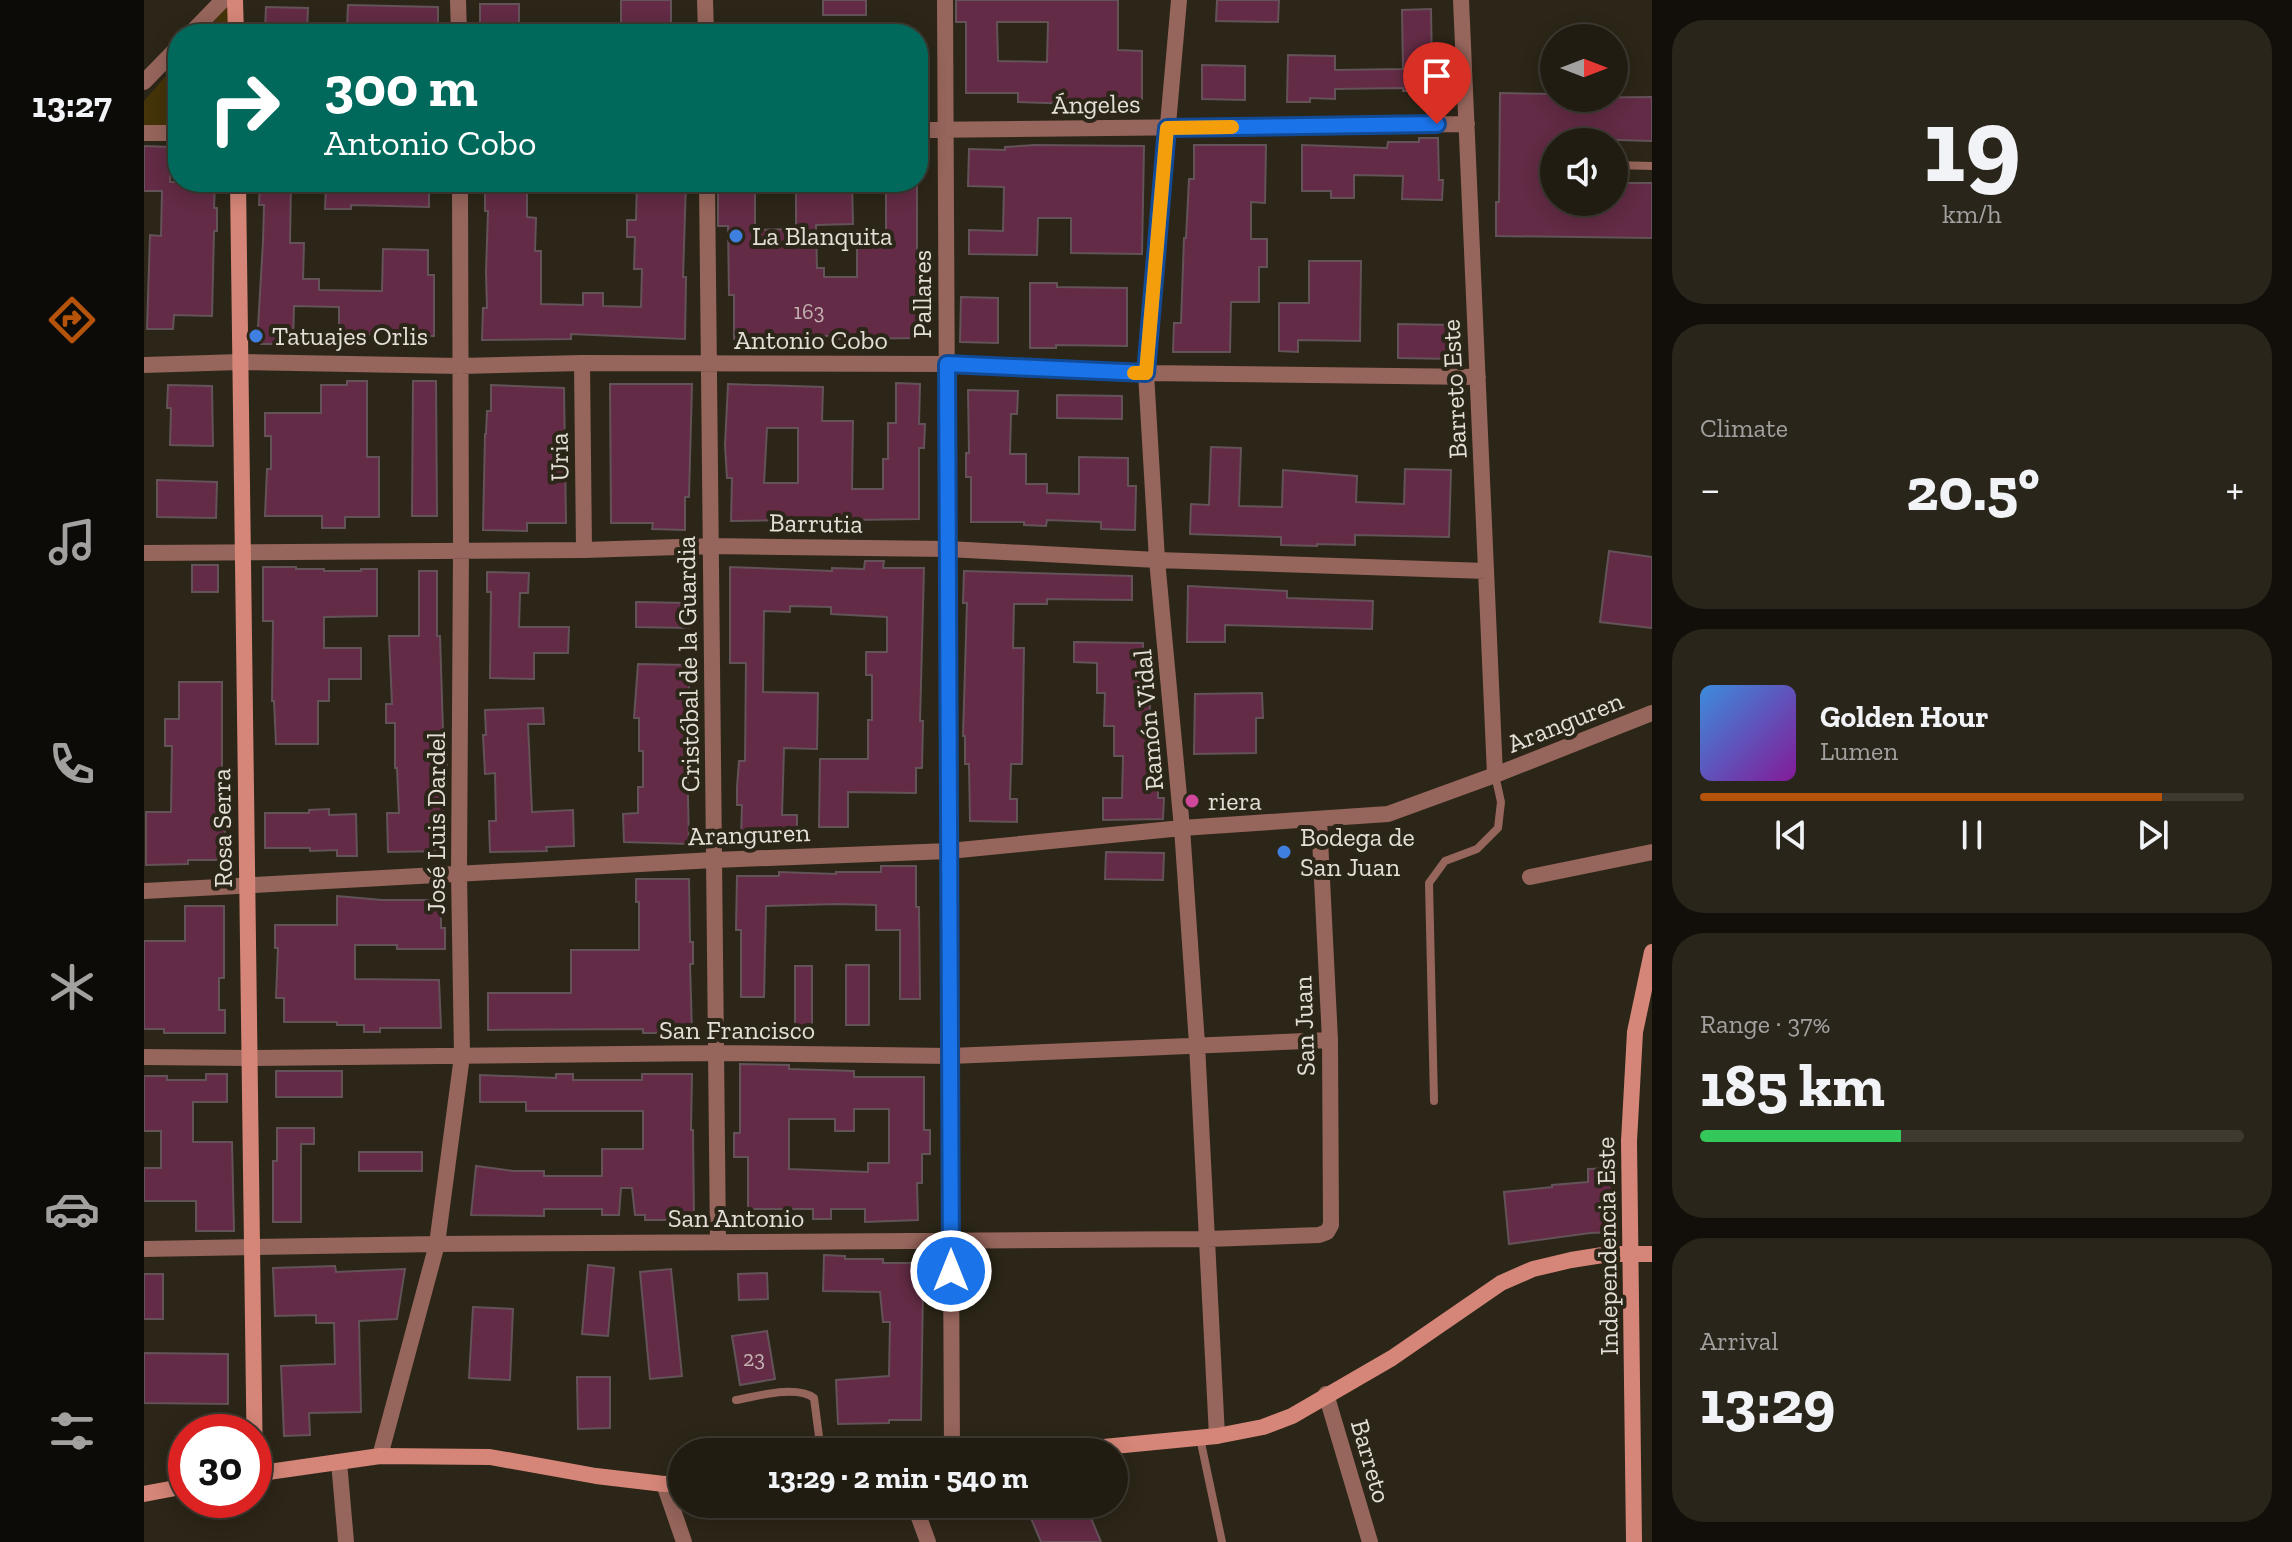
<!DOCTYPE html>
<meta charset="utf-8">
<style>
:root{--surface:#211c12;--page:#29251b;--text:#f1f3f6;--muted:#a2a19f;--line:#3e3a32;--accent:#b45309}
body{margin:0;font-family:"Zilla Slab",serif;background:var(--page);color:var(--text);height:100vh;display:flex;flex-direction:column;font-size:30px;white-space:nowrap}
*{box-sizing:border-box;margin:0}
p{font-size:26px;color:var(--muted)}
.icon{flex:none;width:44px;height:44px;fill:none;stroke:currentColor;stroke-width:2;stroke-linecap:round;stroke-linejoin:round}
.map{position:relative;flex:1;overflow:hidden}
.panel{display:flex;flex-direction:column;gap:20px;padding:20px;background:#120f0a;width:640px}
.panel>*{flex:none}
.top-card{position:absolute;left:24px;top:24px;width:760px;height:168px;border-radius:32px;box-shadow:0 4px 20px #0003,0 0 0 2px var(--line);background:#00695c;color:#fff;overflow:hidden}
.needle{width:52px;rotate:90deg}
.controls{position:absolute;left:1396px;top:24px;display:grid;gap:16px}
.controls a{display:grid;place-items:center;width:88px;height:88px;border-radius:50%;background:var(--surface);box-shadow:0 4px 20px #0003,0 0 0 2px var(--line);font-size:40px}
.speed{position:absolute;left:24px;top:1414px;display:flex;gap:16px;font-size:40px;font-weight:700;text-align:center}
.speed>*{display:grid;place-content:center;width:104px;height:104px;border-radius:50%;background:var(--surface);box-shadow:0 4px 20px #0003,0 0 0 2px var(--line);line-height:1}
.speed .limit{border:12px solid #d22;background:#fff;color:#111}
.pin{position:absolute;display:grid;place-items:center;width:68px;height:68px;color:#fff;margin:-82px -34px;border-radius:50% 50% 50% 0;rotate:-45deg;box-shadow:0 0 8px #0007}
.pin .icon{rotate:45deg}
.me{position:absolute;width:88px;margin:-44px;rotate:0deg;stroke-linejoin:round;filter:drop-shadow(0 0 6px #0008)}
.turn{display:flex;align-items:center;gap:28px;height:168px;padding:0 24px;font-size:36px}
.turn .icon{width:104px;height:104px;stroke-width:2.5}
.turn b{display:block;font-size:56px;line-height:68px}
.big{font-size:60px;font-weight:800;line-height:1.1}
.panel .widget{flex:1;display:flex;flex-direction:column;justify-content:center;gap:12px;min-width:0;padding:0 28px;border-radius:32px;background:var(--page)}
.panel .dial{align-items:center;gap:0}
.dial b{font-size:104px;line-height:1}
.song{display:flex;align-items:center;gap:24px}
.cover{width:96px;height:96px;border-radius:12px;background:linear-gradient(135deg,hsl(210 70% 55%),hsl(290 70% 35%))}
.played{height:8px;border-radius:4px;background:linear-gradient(90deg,var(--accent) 85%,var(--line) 85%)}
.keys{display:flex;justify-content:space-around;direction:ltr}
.heat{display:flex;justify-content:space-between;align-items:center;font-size:44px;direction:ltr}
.charge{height:12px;border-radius:6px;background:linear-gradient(90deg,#34c759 37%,var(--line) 0)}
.trip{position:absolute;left:524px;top:1438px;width:460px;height:80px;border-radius:40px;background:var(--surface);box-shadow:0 4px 20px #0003,0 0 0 2px var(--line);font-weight:800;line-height:80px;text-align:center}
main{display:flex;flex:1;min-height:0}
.tab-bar{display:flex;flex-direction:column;width:144px;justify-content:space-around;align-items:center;background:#0d0b07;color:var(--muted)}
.tab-bar .icon{width:56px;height:56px}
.tab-bar .active{color:var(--accent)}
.tab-bar b{font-size:36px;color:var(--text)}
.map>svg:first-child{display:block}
.green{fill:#453409}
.building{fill:#632b45;stroke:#645259;stroke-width:2;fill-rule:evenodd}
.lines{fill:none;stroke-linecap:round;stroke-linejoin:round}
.lane{stroke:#96655b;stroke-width:8}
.street{stroke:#96655b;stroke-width:16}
.secondary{stroke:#d68678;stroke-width:16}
.route-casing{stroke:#114b97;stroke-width:20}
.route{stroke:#1a73e8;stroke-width:14}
.slow{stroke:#f59e0b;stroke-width:14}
.shop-dot{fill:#3f7fe0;stroke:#2c2618;stroke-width:3}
.hotel-dot{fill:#d1479c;stroke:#2c2618;stroke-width:3}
.labels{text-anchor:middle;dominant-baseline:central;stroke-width:8;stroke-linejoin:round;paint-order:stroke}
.number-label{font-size:22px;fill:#c4b3b2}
.street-label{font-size:26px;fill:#e4e0d7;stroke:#2c2618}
.poi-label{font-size:26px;fill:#e4e0d7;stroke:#2c2618;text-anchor:start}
</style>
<main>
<nav class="tab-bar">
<b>13:27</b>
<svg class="icon active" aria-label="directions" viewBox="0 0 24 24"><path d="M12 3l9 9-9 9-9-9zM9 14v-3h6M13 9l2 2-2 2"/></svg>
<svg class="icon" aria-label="music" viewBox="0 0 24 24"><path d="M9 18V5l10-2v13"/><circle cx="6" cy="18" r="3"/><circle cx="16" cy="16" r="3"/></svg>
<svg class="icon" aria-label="phone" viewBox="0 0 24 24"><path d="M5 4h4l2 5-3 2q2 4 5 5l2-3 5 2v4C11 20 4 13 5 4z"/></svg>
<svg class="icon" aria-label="climate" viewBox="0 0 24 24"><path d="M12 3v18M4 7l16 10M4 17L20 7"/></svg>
<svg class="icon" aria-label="car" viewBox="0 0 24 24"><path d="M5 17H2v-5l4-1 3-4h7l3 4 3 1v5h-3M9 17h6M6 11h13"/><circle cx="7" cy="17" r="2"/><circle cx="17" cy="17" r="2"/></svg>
<svg class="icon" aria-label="filters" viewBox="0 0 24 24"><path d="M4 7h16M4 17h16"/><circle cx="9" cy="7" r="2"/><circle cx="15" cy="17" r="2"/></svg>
</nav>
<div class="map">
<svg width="1508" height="1542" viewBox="0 0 1508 1542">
<rect width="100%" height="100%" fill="#2c2618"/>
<!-- green -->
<path class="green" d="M86 3V34H59Z
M34 62V126H0V101Z"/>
<!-- building -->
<path class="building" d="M477 0H527V28H477Z
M679 0H722V15H679Z
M812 0H974V50L998 51V99L946 101V104L902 103 874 102V93H822V22H812ZM853 22H904L903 62 854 61Z
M1073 0H1135L1134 22 1072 21Z
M336 4H375V34H336Z
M204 5 294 7V30L203 27Z
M122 7 164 8 163 32 121 31Z
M1287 9 1288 69H1295V88H1288V91H1259V88L1191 89V99L1166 98V102H1143L1144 55 1191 56V70L1259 69 1258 10Z
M1058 65 1101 66V100L1058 99Z
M1356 93 1410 94V98L1508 97V141L1410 138V203L1470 204V183H1508V238L1352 236V202H1355Z
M1275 138H1294L1295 180H1299L1298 200 1258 199 1259 176 1210 175V198H1187V191H1158V145L1243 148 1244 142H1275Z
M891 145 1000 146 998 254 927 253V218H894L893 255 825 254V230L859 231 860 187 824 186 825 149 861 150V147Z
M1050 145H1122L1121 203 1107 202V239H1123V267H1115V302H1087L1086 352H1029L1030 323H1037L1040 238H1042L1045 179H1050Z
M0 146 26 147V182H71L70 208H73V231H70L68 316 30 315 29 329H3L6 235 17 236 18 191H0Z
M116 182H147L146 243H160L159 279H175V290L238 291 239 249 284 250V275H290V336H269V333L234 332V335L195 333V307L150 306 149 344H113L119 242 120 205H115Z
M493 182H542L539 277H542L541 339 427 334V339L338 340 339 308H343L342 272 344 211H341V190H383V217L392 218 391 251H397V304L439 305V293H459V306L497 307 498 269H490L491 237H483V220H492Z
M574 182H611V230L652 229V182H708L709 224 672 225 673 268H680V277H713V233H742V182H773V265H778V338L690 339V336H643V342H623V339H590V295H585L584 226H574Z
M237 185 285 186V207L207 205V209H181L182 187 237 188Z
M1165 261H1217L1216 341 1154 340V352L1135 351V303H1165Z
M886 283H913V287L983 288V346L912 345V348H886Z
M817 297 854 298V343L816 342Z
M1254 324 1309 325 1308 359 1254 358Z
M203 381H223V457H235V517H201V528H178V516H121L123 469H127V436H121V413H177V385H203Z
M269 381H292L293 516H268Z
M752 383 776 384 775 424H781L780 448H775V519L708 520V528H686V522H653V520L587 521 588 478H583L581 445 584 384 679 387 678 421H709L708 489H739V459H744V423H752ZM623 428H654V483H620Z
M466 384H548L545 497H541V530L508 529 509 523H467Z
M24 385 68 386 69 446 26 445 27 408H23Z
M347 385 420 388 422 523H383V531L339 530 341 434H342L343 411H347Z
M824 390 874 391 873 414H867L866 454H882V484H903V493L935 494V457L984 458V486H992L991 530 957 529V522L903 520 902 526 880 525V522H827V477H822V453H825Z
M913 395 978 396V419L913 418Z
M1067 447 1097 448 1095 506 1138 507 1139 470 1213 476 1212 502 1260 504 1261 469 1307 470 1305 537 1211 535V545L1173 544V546L1137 545V537L1046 534 1047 504 1065 505Z
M13 480 73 482 72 518 13 517Z
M1465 551 1508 557V628L1456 622Z
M721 561H740L739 568H780L776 721H779L778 768H772V793L704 792V827H675L676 759H724V720H728V675H722V652H743V617L687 614V607L646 606V612L620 611 619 692 674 693 673 749 640 748 638 815H653V838L597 837 598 805H593V787L595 761H601L602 663H586V567L688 571V568L720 569Z
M48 565H74V592H48Z
M119 567H152V569H180V571H217V569H233V616L180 617V648H217V679H185V701H174V744H132L130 701H128L129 621H119Z
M275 571H293V636H296L299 731H303V769H298L301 851 244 852 243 813H255L253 768H251V723H242V704H248L245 636H275Z
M820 571 988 576V600L903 599V604H870L869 648H880L878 764H867L866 799H873V822L826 821 825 764H821V736H819L823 603H819Z
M343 572 385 573 384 593H376L375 627H425L424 653H390V679L346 678 347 592H343Z
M1044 586 1143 591V598L1229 601 1228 629 1081 625V642H1043Z
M492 602 545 603V628L492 627Z
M930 642 999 643 1001 703H1006L1005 737H1010V766H1014V798H1020L1019 819 959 820V798H978L979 756H970V726H960L961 693H953V663L930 662Z
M494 664 545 665V730H548V752H543L545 844 480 842 479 814 494 813V787H499V751H495V718H490Z
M35 682H78V820H81V860H44V864L2 865V812H27L28 746H21V719H35Z
M1118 693 1119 718H1112V753L1050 754 1051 694Z
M399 708 400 724H384L388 812 429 810 430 846 402 847 403 851 346 852 345 821H352L351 773 341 774 339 735H342L341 710Z
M185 809V815L212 814 213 856H193V850L166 851V848H121V813H165V810Z
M962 852 1020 853 1019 880 961 879Z
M737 866H772V907H775L776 999H756V930H732V905L692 904 622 906 620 997H597V930H592L593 876H635V872L692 874V872H737Z
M492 879H545L546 942H549V964H546L548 1033H499V1029L344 1030V993H427V950H495V902H492Z
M193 896 238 900H297V928H301V949H253V945H211V979L295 980 297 1028H236V1032H220V1025H193V1022H140V998H132L134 948H131V925H193Z
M41 906H80V978H75V1010H81V1033H20V1029H0V941H41Z
M702 965H725V1025H702Z
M651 966H668V1032H651Z
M596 1064 645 1065V1069L710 1071V1077H780V1130H786V1154H778V1183H773L774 1220 721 1222V1209H687V1219H669V1209H604V1157H590V1133H596ZM710 1109H745V1163H724V1172L645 1169V1119H691V1131H710Z
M132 1071H198V1097H132Z
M62 1074H83V1102H49V1142H88L90 1231H52V1201H0V1168H17V1131H0V1076H23V1080H62Z
M412 1074H429V1080H498V1074H548L547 1130H549L550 1220H501V1215H491L488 1188H477L475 1215H458V1209H400V1216L327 1215 332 1166 369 1171H400V1176H458V1149H499V1111H382V1102H336V1075L412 1078Z
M133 1128H170V1144H157V1222H129V1161H133Z
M215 1152H278V1171H215Z
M1469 1168 1472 1232 1446 1233 1365 1244 1360 1192 1408 1187V1185L1444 1182V1169Z
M680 1255 701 1256V1259H739V1263H785V1285H779L777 1420H745V1423L694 1424 692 1380 745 1376 746 1322H739L736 1292 679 1291Z
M444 1265 470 1268 464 1336 438 1334Z
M191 1266 192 1272 261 1269 253 1319 215 1321 217 1412 165 1413 166 1435 140 1436 137 1366 191 1364 190 1323H172V1315L131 1316 129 1268Z
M527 1269 538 1376 506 1379 496 1272Z
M623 1273 624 1299 595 1300 594 1274Z
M0 1274H19V1319H0Z
M329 1307 369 1309 366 1380 325 1378Z
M623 1331 631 1379 596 1385 588 1336Z
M0 1353 84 1354V1404L0 1403Z
M433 1377H466V1428L434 1429Z
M881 1504H941L957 1542H897Z"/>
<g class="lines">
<!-- lane -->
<path class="lane" d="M1470 165 1508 166
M1290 1101 1285 883 1301 861 1333 849 1354 828 1357 802 1351 775
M592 1400C614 1396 652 1385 670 1398L677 1452
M1056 1438 1078 1542"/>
<!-- street -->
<path class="street" d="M314 0 315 34
M561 0 562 34
M801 0 808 1452
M1035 0 1002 373 1013 560 1038 828 1053 1044 1073 1436
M1317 0 1351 775
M46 34 79 0
M0 82 34 47
M774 130 1323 124
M0 133H34
M563 182 574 1242
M438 363 440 550
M0 365 96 362 316 366 438 363 803 364 1002 373 1334 377
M0 553 440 550 567 546 804 549 1013 560 1342 571
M1386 877 1508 852
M0 891 570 860 805 851 1038 828 1244 814 1351 775 1508 713
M0 1057 105 1058 572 1053 806 1056 1186 1040
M0 1249 293 1244 1064 1239 1175 1235 1183 1232 1187 1225 1186 1040 1175 819
M1182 1394 1226 1542
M236 1456 293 1244 318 1056 315 873 317 551 316 182
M195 1462 202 1542
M520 1484 540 1542
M770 1504 784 1542"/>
<!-- secondary -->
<path class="secondary" d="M91 0 92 34
M94 182 111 1474
M908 1452 1073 1436 1119 1427 1148 1416 1248 1358 1357 1283 1389 1269 1427 1260 1465 1254H1508
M110 1474 236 1456 346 1457 452 1476 520 1484 538 1483
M0 1494 42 1486
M1490 1542 1485 1141 1491 1032 1508 952"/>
</g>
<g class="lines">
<defs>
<path id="route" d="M807 1271 803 364 1002 373 1023 128 1293 124"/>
</defs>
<!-- route casing -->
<use href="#route" class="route-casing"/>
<!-- route -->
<use href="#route" class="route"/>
<!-- slow -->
<path class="slow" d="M990 373H1002L1023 128 1088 127"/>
</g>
<!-- markers -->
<g class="shop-dot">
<circle cx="592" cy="236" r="8"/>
<circle cx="112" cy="336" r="8"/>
<circle cx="1140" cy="852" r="8"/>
</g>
<circle class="hotel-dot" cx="1048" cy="801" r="8"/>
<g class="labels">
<!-- number labels -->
<g class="number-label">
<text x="665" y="311">163</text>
<text x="610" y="1358">23</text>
</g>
<!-- street labels -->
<g class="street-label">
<text transform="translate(952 104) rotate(-1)">Ángeles</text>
<text transform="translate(778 294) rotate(-90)">Pallares</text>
<text x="667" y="340">Antonio Cobo</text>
<text transform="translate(1310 389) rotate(-93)">Barreto Este</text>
<text transform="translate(415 457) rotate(-91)">Uria</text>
<text transform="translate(672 523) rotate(1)">Barrutia</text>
<text transform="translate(544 664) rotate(-91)">Cristóbal de la Guardia</text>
<text transform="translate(1004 720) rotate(-95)">Ramón Vidal</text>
<text transform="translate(1421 722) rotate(-22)">Aranguren</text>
<text transform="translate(292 823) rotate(-90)">José Luis Dardel</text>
<text transform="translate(78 828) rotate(-91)">Rosa Serra</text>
<text transform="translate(605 834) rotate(-2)">Aranguren</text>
<text transform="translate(1160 1026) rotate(-92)">San Juan</text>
<text x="593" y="1030">San Francisco</text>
<text x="592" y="1218">San Antonio</text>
<text transform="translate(1463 1246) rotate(-91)">Independencia Este</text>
<text transform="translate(1227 1461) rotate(74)">Barreto</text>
</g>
<!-- poi labels -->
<g class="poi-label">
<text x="608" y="236">La Blanquita</text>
<text x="128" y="336">Tatuajes Orlis</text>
<text x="1064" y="801">riera</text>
<text x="1156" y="837">Bodega de<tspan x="1156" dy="30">San Juan</tspan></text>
</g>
</g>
</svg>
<div class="controls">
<a><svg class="needle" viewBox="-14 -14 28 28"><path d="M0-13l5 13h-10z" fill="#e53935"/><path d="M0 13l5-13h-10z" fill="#a2a19f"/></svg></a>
<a><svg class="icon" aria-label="sound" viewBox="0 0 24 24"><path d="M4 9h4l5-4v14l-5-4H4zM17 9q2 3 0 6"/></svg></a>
</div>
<div class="speed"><div class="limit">30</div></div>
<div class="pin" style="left:1293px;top:124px;background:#d93025"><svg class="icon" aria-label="arrive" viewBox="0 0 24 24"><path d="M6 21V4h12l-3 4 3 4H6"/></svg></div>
<svg class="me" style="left:807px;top:1271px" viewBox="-20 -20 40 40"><circle r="17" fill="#1a73e8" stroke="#fff" stroke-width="3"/><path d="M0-11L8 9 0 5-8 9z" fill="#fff"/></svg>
<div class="trip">13:29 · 2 min · 540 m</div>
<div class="top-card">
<div class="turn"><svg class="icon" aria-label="right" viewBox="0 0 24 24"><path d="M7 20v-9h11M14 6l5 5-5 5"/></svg><div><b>300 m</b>Antonio Cobo</div></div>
</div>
</div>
<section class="panel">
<div class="widget dial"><b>19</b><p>km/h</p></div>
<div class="widget"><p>Climate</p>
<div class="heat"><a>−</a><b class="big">20.5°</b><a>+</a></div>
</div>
<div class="widget">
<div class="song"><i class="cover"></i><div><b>Golden Hour</b><p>Lumen</p></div></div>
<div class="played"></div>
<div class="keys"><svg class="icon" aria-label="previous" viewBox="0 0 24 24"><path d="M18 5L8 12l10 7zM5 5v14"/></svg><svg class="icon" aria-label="pause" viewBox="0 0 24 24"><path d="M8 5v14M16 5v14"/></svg><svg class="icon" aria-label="next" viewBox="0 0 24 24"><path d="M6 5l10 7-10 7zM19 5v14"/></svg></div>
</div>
<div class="widget"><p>Range · 37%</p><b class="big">185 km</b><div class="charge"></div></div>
<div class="widget"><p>Arrival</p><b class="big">13:29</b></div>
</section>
</main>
